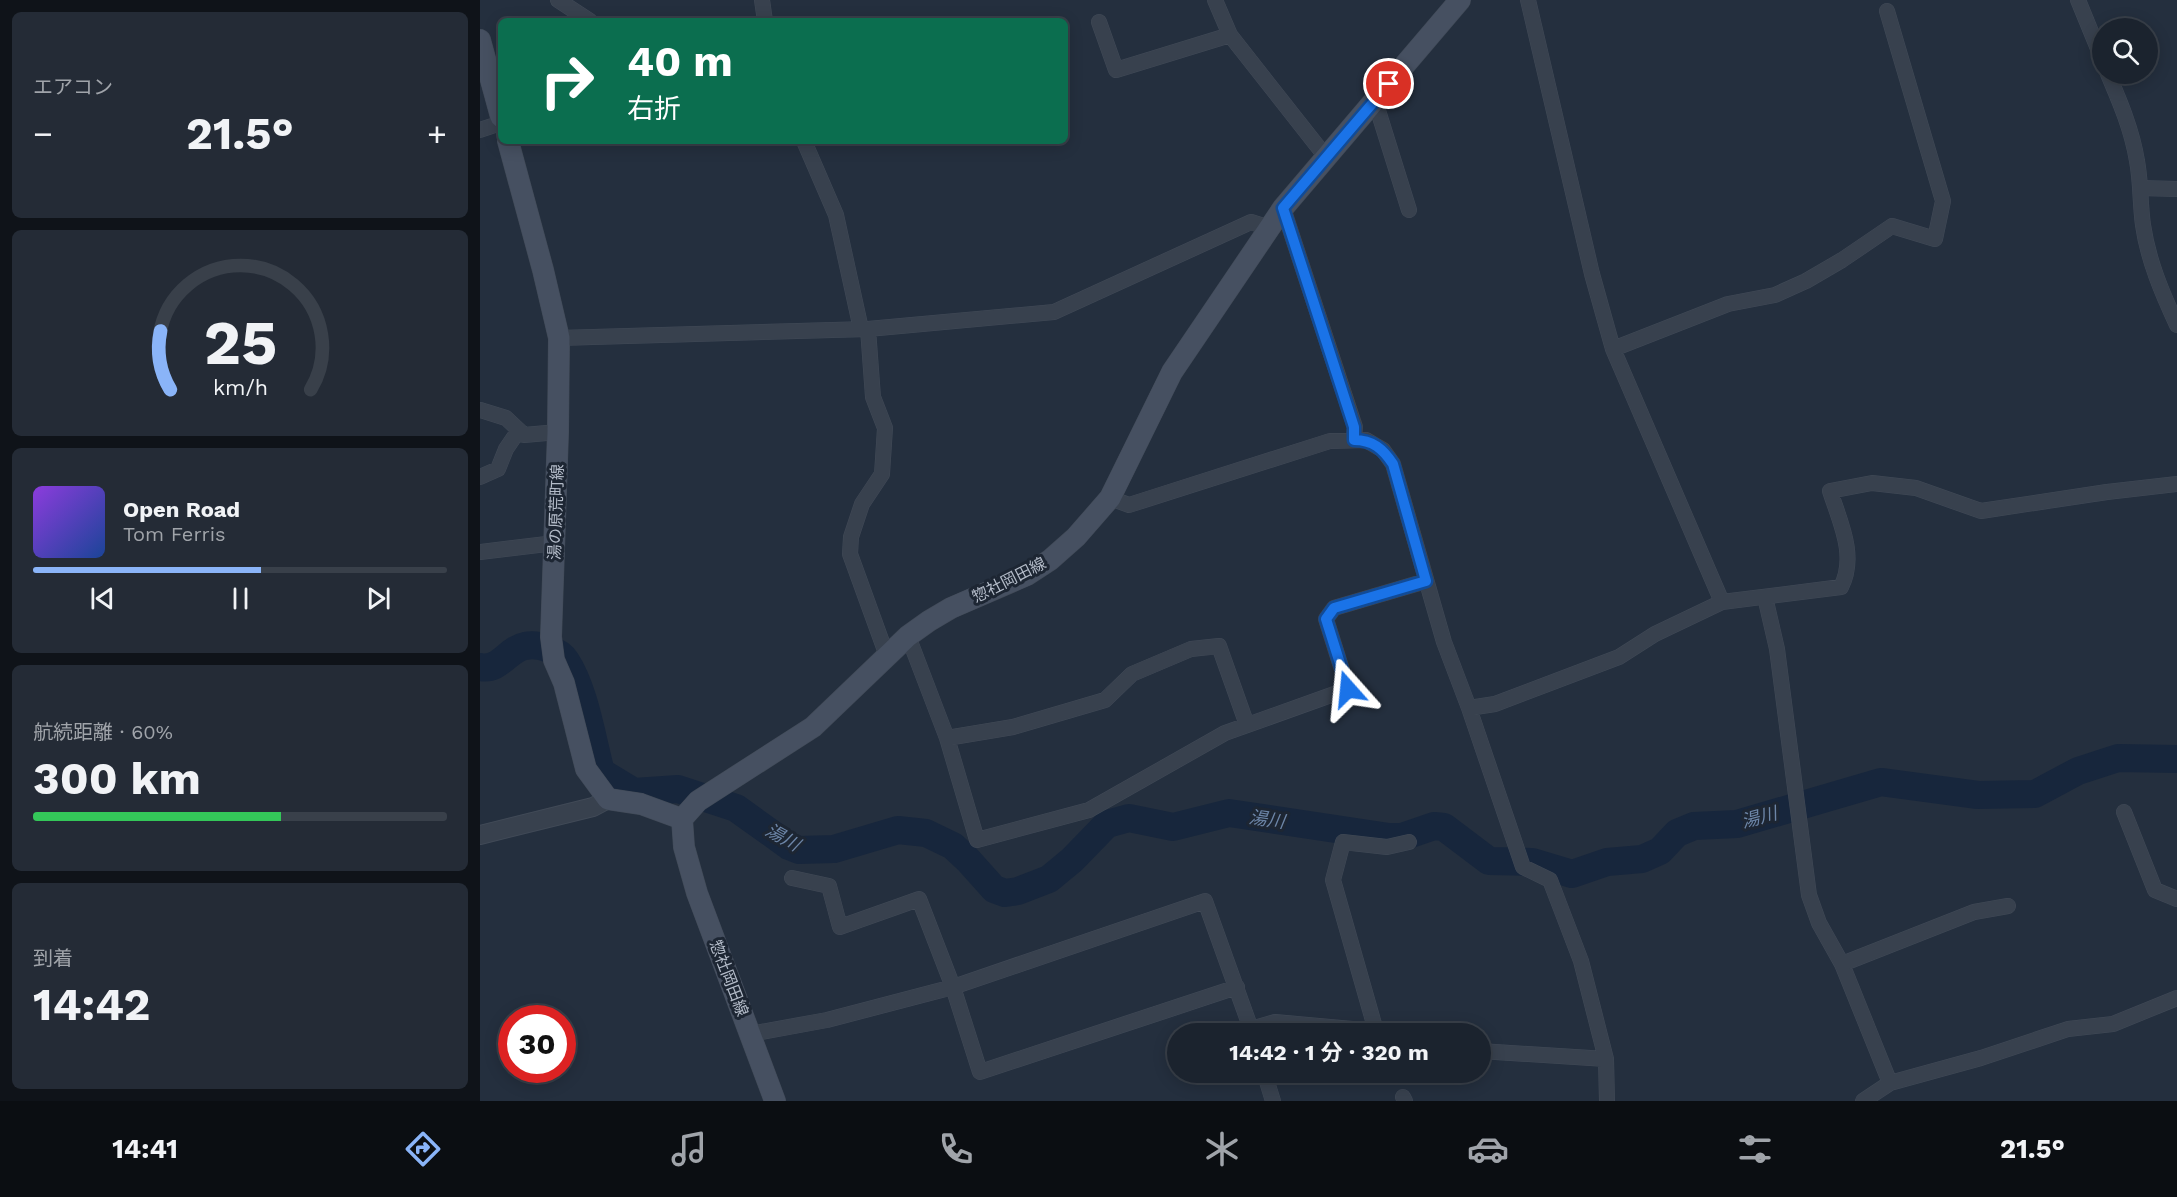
<!DOCTYPE html>
<html lang="ja">
<meta charset="utf-8">
<style>
:root{--surface:#1b232e;--page:#242b36;--text:#f1f3f6;--muted:#a0a4aa;--line:#39404a;--accent:#8ab4f8}
body{margin:0;font-family:"Work Sans","Noto Sans JP",sans-serif;background:var(--page);color:var(--text);height:100vh;display:flex;flex-direction:column;font-size:22px;white-space:nowrap}
*{box-sizing:border-box;margin:0}
p{font-size:20px;color:var(--muted)}
.icon{flex:none;width:33px;height:33px;fill:none;stroke:currentColor;stroke-width:2;stroke-linecap:round;stroke-linejoin:round}
.map{position:relative;flex:1;overflow:hidden}
.drawer{display:flex;flex-direction:column;gap:12px;padding:12px;background:#0f1319;width:480px}
.drawer>*{flex:none}
.banner{position:absolute;left:18px;top:18px;width:570px;height:126px;border-radius:9px;box-shadow:0 3px 15px #0003,0 0 0 2px var(--line);background:#0b6e4f;color:#fff;overflow:hidden}
.buttons{position:absolute;left:1612px;top:18px;display:grid;gap:12px}
.buttons a{display:grid;place-items:center;width:66px;height:66px;border-radius:50%;background:var(--surface);box-shadow:0 3px 15px #0003,0 0 0 2px var(--line);font-size:30px}
.speed{position:absolute;left:18px;top:1005px;display:flex;gap:12px;font-size:30px;font-weight:700;text-align:center}
.speed>*{display:grid;place-content:center;width:78px;height:78px;border-radius:50%;background:var(--surface);box-shadow:0 3px 15px #0003,0 0 0 2px var(--line);line-height:1}
.speed .limit{border:9px solid #d22;background:#fff;color:#111}
.pin{position:absolute;display:grid;place-items:center;width:51px;height:51px;color:#fff;margin:-26px;border:3px solid #fff;border-radius:50%;box-shadow:0 2px 6px #0007}
.me{position:absolute;width:66px;margin:-33px;rotate:342deg;stroke-linejoin:round;filter:drop-shadow(0 0 4px #0008)}
.turn{display:flex;align-items:center;gap:21px;height:126px;padding:0 30px;font-size:27px}
.turn .icon{width:78px;height:78px;stroke-width:2.5}
.turn b{display:block;font-size:42px;line-height:51px}
.big{font-size:45px;font-weight:700;line-height:1.1}
.drawer .widget{flex:1;display:flex;flex-direction:column;justify-content:center;gap:9px;min-width:0;padding:0 21px;border-radius:9px;background:var(--page)}
.drawer .dial{align-items:center;gap:0}
.dial svg{height:156px;overflow:visible;fill:none;stroke:var(--line);stroke-width:7;stroke-linecap:round;text-anchor:middle}
.dial text{fill:var(--text);stroke:none}
.song{display:flex;align-items:center;gap:18px}
.cover{width:72px;height:72px;border-radius:9px;background:linear-gradient(135deg,hsl(270 70% 55%),hsl(220 70% 35%))}
.played{height:6px;border-radius:3px;background:linear-gradient(90deg,var(--accent) 55%,var(--line) 55%)}
.keys{display:flex;justify-content:space-around;direction:ltr}
.heat{display:flex;justify-content:space-between;align-items:center;font-size:33px;direction:ltr}
.charge{height:9px;border-radius:4px;background:linear-gradient(90deg,#34c759 60%,var(--line) 0)}
.trip{position:absolute;left:687px;top:1023px;width:324px;height:60px;border-radius:30px;background:var(--surface);box-shadow:0 3px 15px #0003,0 0 0 2px var(--line);font-weight:700;line-height:60px;text-align:center}
.menu{display:flex;height:96px;justify-content:space-around;align-items:center;background:#0b0e12;color:var(--muted)}
.menu .icon{width:42px;height:42px}
.menu .current{color:var(--accent)}
.menu b{font-size:27px;color:var(--text)}
main{display:flex;flex:1;min-height:0}
.map>svg:first-child{display:block}
.lines{fill:none;stroke-linecap:round;stroke-linejoin:round}
.river{stroke:#17263c;stroke-width:28}
.minor-casing{stroke:#414a57;stroke-width:16}
.tertiary-casing{stroke:#414a57;stroke-width:20}
.secondary-casing{stroke:#414a57;stroke-width:22}
.minor{stroke:#38414e;stroke-width:15}
.tertiary{stroke:#38414e;stroke-width:18}
.secondary{stroke:#465061;stroke-width:21}
.route-casing{stroke:#114b97;stroke-width:15}
.route{stroke:#1a73e8;stroke-width:10}
.labels{text-anchor:middle;dominant-baseline:central;stroke-width:6;stroke-linejoin:round;paint-order:stroke}
.street-label{font-size:16px;fill:#b4bcc9;stroke:#1d2633}
.water-label{font-size:18px;font-style:italic;fill:#6d86a8;stroke:#1d2633}
</style>
<main>
<section class="drawer">
<div class="widget"><p>エアコン</p>
<div class="heat"><a>−</a><b class="big">21.5°</b><a>+</a></div>
</div>
<div class="widget dial"><svg viewBox="0 0 100 80">
<path d="M14 69A42 42 0 1 1 86 69"/>
<path d="M14 69A42 42 0 0 1 9 39" stroke="#8ab4f8"/>
<text x="50" y="56" font-size="32" font-weight="700">25</text>
<text x="50" y="72" font-size="11">km/h</text>
</svg></div>
<div class="widget">
<div class="song"><i class="cover"></i><div><b>Open Road</b><p>Tom Ferris</p></div></div>
<div class="played"></div>
<div class="keys"><svg class="icon" aria-label="previous" viewBox="0 0 24 24"><path d="M18 5L8 12l10 7zM5 5v14"/></svg><svg class="icon" aria-label="pause" viewBox="0 0 24 24"><path d="M8 5v14M16 5v14"/></svg><svg class="icon" aria-label="next" viewBox="0 0 24 24"><path d="M6 5l10 7-10 7zM19 5v14"/></svg></div>
</div>
<div class="widget"><p>航続距離 · 60%</p><b class="big">300 km</b><div class="charge"></div></div>
<div class="widget"><p>到着</p><b class="big">14:42</b></div>
</section>
<div class="map">
<svg width="1697" height="1101" viewBox="0 0 1697 1101">
<rect width="100%" height="100%" fill="#242f3e"/>
<g class="lines">
<!-- river -->
<path class="river" d="M0 667C20 671 28 649 45 646 58 643 79 650 86 661 105 690 112 739 121 772L154 792 198 789 256 808 309 846 319 850 354 849 418 830 446 833 473 846 488 860 514 889 525 893 538 891 569 879 592 860 627 824 649 818 693 827 749 813 909 837H922L954 826 964 827 1009 861 1052 862 1092 874 1127 862 1162 859 1180 851 1197 833 1214 826 1257 824 1401 782 1498 795 1555 794 1598 771 1638 758 1697 759"/>
<defs>
<path id="minor" d="M78 0 110 21
M282 0 285 21
M735 0 750 35 846 157
M1048 0 1112 274 1133 349 1242 602
M1598 0 1623 61
M619 22 636 70 750 35
M1628 74C1640 102 1652 130 1657 161 1661 182 1660 204 1663 225 1668 260 1682 293 1697 325
M895 101 929 210
M0 130 21 123
M324 141 356 215 381 329
M1660 188 1697 189
M803 208 875 427 874 440
M388 329 393 397 405 428 402 474 382 504 371 537 370 554 407 656
M79 338 388 329 574 312 771 222 790 228
M1133 349 1248 304 1295 295 1326 281 1362 260 1412 226 1455 239 1463 201 1407 11
M0 410 26 418 44 435 78 432
M0 477 18 469 26 449 39 430
M630 498 649 505 850 441 886 440 903 450 913 464 964 642 989 708 1043 867 1070 880 1101 961 1126 1059 1127 1101
M0 552 75 543
M1285 597 1297 649 1329 895 1339 923 1362 964 1410 1083
M428 636 467 738 497 840 609 810 745 733 868 689 846 619 854 608 946 581
M989 708 1015 704 1139 657 1175 634 1242 602 1361 587C1377 556 1360 522 1350 491L1392 483 1436 488 1501 511 1627 492 1697 484
M467 738 533 727 625 700 652 674 711 649 739 646 767 725
M1644 812 1675 890 1697 899
M312 878 349 886 360 927 439 899 473 987 500 1072 757 987
M1362 964 1494 912 1528 906
M896 1031 853 880 863 842 907 847 929 842
M270 1034 347 1020 473 987 725 901 771 1029 795 1022 928 1034
M1000 1051 1126 1059
M784 1072 793 1101
M923 1097 925 1101
M1383 1101 1410 1083 1501 1058 1588 1029 1633 1024 1697 998"/>
<path id="tertiary" d="M0 835 113 807 128 799"/>
<path id="secondary" d="M0 40 21 117
M28 141 63 270 79 338 78 432 71 637 74 660 84 683 106 769 128 799 161 804 202 819
M295 1101 217 893 204 847 202 819 218 801 333 727 428 636 449 621 471 608 547 575 570 560 596 537 630 498 692 372 803 208 980 0"/>
</defs>
<!-- minor casing -->
<use href="#minor" class="minor-casing"/>
<!-- tertiary casing -->
<use href="#tertiary" class="tertiary-casing"/>
<!-- secondary casing -->
<use href="#secondary" class="secondary-casing"/>
<!-- minor -->
<use href="#minor" class="minor"/>
<!-- tertiary -->
<use href="#tertiary" class="tertiary"/>
<!-- secondary -->
<use href="#secondary" class="secondary"/>
</g>
<g class="lines">
<defs>
<path id="route" d="M868 689 846 619 854 608 946 581 913 464C903 449 893 440 874 440V427L803 208 909 84"/>
</defs>
<!-- route casing -->
<use href="#route" class="route-casing"/>
<!-- route -->
<use href="#route" class="route"/>
</g>
<g class="labels">
<!-- street labels -->
<g class="street-label">
<text transform="translate(76 512) rotate(-88)">湯の原荒町線</text>
<text transform="translate(529 580) rotate(-27)">惣社岡田線</text>
<text transform="translate(249 978) rotate(69)">惣社岡田線</text>
</g>
<!-- water labels -->
<g class="water-label">
<text transform="translate(1279 817) rotate(-15)">湯川</text>
<text transform="translate(787 819) rotate(8)">湯川</text>
<text transform="translate(303 837) rotate(29)">湯川</text>
</g>
</g>
</svg>
<div class="buttons">
<a><svg class="icon" aria-label="search" viewBox="0 0 24 24"><circle cx="10" cy="10" r="6"/><path d="M15 15l6 6"/></svg></a>
</div>
<div class="speed"><div class="limit">30</div></div>
<div class="pin" style="left:909px;top:84px;background:#d93025"><svg class="icon" aria-label="arrive" viewBox="0 0 24 24"><path d="M6 21V4h12l-3 4 3 4H6"/></svg></div>
<svg class="me" style="left:868px;top:689px" viewBox="-20 -20 40 40"><path d="M0-17L14 15 0 8-14 15z" fill="#1a73e8" stroke="#fff" stroke-width="4"/></svg>
<div class="trip">14:42 · 1 分 · 320 m</div>
<div class="banner">
<div class="turn"><svg class="icon" aria-label="right" viewBox="0 0 24 24"><path d="M7 20v-9h11M14 6l5 5-5 5"/></svg><div><b>40 m</b>右折</div></div>
</div>
</div>
</main>
<nav class="menu">
<b>14:41</b>
<svg class="icon current" aria-label="directions" viewBox="0 0 24 24"><path d="M12 3l9 9-9 9-9-9zM9 14v-3h6M13 9l2 2-2 2"/></svg>
<svg class="icon" aria-label="music" viewBox="0 0 24 24"><path d="M9 18V5l10-2v13"/><circle cx="6" cy="18" r="3"/><circle cx="16" cy="16" r="3"/></svg>
<svg class="icon" aria-label="phone" viewBox="0 0 24 24"><path d="M5 4h4l2 5-3 2q2 4 5 5l2-3 5 2v4C11 20 4 13 5 4z"/></svg>
<svg class="icon" aria-label="climate" viewBox="0 0 24 24"><path d="M12 3v18M4 7l16 10M4 17L20 7"/></svg>
<svg class="icon" aria-label="car" viewBox="0 0 24 24"><path d="M5 17H2v-5l4-1 3-4h7l3 4 3 1v5h-3M9 17h6M6 11h13"/><circle cx="7" cy="17" r="2"/><circle cx="17" cy="17" r="2"/></svg>
<svg class="icon" aria-label="filters" viewBox="0 0 24 24"><path d="M4 7h16M4 17h16"/><circle cx="9" cy="7" r="2"/><circle cx="15" cy="17" r="2"/></svg>
<b>21.5°</b>
</nav>
